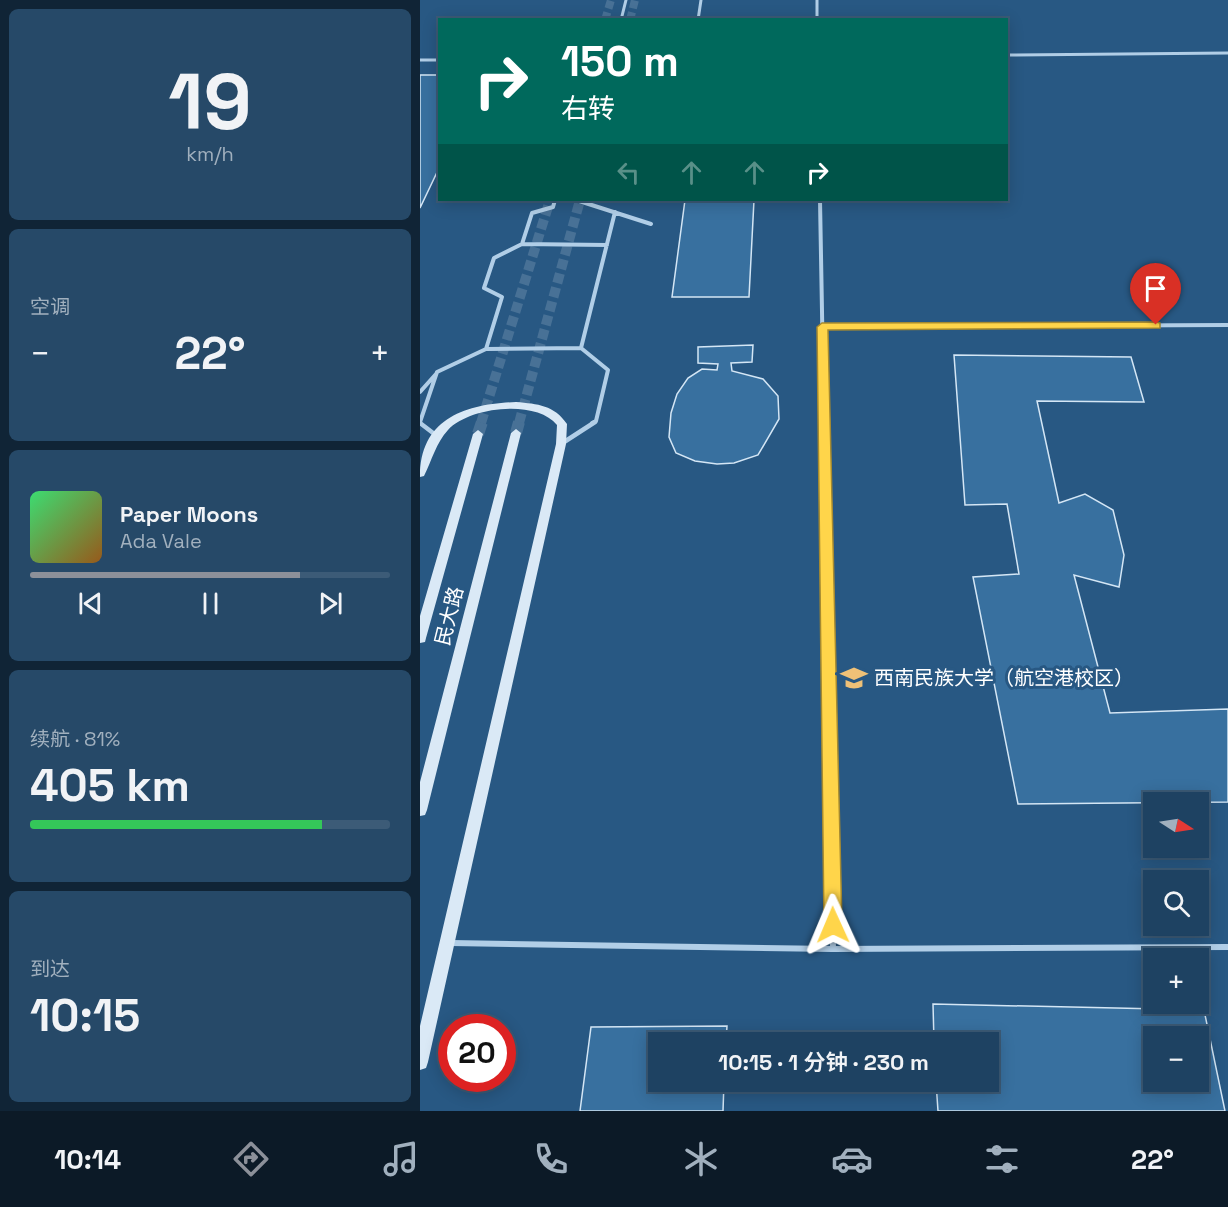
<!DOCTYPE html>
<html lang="zh">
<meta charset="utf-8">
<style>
:root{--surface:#1e4262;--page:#264968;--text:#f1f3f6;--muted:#a1b0be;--line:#3c5b77;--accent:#8c9099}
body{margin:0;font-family:"Space Grotesk","Noto Sans SC",sans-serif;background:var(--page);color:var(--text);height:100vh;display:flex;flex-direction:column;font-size:22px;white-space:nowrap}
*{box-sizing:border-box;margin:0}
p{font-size:20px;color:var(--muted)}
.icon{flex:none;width:33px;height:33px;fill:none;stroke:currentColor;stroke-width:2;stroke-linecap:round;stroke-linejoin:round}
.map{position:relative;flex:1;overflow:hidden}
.drawer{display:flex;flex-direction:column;gap:9px;padding:9px;background:#102436;width:420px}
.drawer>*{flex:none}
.top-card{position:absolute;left:18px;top:18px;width:570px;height:183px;border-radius:0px;box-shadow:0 3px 15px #0003,0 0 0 2px var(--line);background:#00695c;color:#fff;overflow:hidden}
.needle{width:39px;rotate:102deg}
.controls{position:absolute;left:723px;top:792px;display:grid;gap:12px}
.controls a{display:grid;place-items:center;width:66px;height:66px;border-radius:0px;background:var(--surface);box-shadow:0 3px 15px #0003,0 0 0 2px var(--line);font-size:30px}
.speed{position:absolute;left:18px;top:1014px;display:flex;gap:12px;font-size:30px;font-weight:700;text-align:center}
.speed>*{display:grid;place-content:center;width:78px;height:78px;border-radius:50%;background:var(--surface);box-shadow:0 3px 15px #0003,0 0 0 2px var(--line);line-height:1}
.speed .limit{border:9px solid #d22;background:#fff;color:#111}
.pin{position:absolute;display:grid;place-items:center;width:51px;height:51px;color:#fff;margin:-62px -26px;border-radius:50% 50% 50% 0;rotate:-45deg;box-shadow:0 0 6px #0007}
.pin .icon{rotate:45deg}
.me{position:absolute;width:66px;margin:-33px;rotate:359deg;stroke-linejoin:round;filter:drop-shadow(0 0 4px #0008)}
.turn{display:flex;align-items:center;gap:21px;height:126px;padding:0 24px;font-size:27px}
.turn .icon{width:78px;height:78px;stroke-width:2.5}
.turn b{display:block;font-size:42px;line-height:51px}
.lanes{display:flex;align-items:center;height:57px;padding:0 24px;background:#0003;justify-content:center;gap:30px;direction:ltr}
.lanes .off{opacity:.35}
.big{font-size:45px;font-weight:600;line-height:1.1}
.drawer .widget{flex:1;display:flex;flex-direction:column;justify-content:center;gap:9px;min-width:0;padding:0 21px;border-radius:9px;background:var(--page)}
.drawer .dial{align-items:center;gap:0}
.dial b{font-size:78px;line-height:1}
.song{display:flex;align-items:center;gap:18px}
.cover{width:72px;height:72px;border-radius:9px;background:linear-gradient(135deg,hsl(140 70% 55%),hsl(30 70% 35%))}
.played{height:6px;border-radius:3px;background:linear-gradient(90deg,var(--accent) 75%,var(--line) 75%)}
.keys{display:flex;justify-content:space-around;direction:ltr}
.heat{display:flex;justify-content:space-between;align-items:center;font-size:33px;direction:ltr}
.charge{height:9px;border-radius:4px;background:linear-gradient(90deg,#34c759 81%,var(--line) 0)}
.trip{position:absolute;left:228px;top:1032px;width:351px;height:60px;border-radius:0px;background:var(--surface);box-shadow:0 3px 15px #0003,0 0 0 2px var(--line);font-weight:600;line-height:60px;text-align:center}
.menu{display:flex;height:96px;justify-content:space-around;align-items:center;background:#0c1a27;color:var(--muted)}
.menu .icon{width:42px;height:42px}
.menu .selected{color:var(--accent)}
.menu b{font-size:27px;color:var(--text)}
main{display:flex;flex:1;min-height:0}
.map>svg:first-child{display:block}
.building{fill:#38709f;stroke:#d4e6f5;stroke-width:1.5;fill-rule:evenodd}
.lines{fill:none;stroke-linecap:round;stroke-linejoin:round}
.secondary-tunnel-far2{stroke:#487196;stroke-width:8;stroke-dasharray:8 4;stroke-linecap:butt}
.secondary-tunnel-far1{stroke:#487196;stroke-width:10;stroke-dasharray:10 4.5;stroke-linecap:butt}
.secondary-tunnel{stroke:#487196;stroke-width:12;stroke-dasharray:12 6;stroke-linecap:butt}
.lane-far3{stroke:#b1cee7;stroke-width:3}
.lane-far2{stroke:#b1cee7;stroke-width:4}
.lane-far1{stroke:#b1cee7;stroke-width:4.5}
.lane{stroke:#b1cee7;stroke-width:6}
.secondary{fill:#dae9f6;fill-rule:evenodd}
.route{fill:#ffd54a;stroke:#a68a30;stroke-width:1.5}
.labels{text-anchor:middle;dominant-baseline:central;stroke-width:6;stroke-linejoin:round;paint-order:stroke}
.street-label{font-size:20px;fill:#fff;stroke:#285883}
.poi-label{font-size:20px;fill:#fff;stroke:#285883;text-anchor:start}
</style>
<main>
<section class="drawer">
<div class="widget dial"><b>19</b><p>km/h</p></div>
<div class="widget"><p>空调</p>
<div class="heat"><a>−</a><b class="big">22°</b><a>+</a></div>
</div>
<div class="widget">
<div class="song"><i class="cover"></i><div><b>Paper Moons</b><p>Ada Vale</p></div></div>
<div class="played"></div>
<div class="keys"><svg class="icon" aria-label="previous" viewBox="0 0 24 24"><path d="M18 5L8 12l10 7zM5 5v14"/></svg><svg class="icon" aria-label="pause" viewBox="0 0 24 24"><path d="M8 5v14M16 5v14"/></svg><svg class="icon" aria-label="next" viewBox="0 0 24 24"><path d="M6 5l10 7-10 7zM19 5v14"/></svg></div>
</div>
<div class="widget"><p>续航 · 81%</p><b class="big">405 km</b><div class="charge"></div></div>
<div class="widget"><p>到达</p><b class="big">10:15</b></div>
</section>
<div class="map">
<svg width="808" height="1111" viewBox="0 0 808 1111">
<rect width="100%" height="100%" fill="#285883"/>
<!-- building -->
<path class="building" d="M0 75H20V166L0 208Z
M265 200H334L329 297H252Z
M333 345 332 362 311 363 312 371 343 379 358 396 359 419 338 455 314 463 297 464 275 461 256 453 249 437 251 413 257 394 268 378 282 369 297 370 298 364 278 363V347Z
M534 355 711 357 724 402 617 401 639 503 665 494 693 510 704 555 699 587 654 575 690 713 808 709V802L598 804 553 577 599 574 587 504 545 505Z
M513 1004 784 1010 805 1111H518L516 1082H568V1042H514ZM734 1036H778V1082H734Z
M307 1026 306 1042H238V1082H304L303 1111H160L171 1027Z"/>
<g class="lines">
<!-- secondary-tunnel-far2 -->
<path class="secondary-tunnel-far2" d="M185 20 191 0
M210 20 215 0"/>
<!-- secondary-tunnel-far1 -->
<path class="secondary-tunnel-far1" d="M61 423 130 200
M99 423 160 200"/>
<!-- secondary-tunnel -->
<path class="secondary-tunnel" d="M96 433 99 422
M58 434 62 422"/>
<!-- lane-far3 -->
<path class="lane-far3" d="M397 0V20
M201 20 206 0
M278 20 281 0
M586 55 808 53
M0 60H20"/>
<!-- lane-far2 -->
<path class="lane-far2" d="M156 200 231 224
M400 200 404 423
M102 244 187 245
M402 327 808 325
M161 348 195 212
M66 349 82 297 64 288 74 258 102 244 112 213 133 207 135 200
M0 392 16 374
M0 422 17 372 66 349 161 348 188 370 176 421 172 423"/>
<!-- lane-far1 -->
<path class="lane-far1" d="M404 422 409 726
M0 423 17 436
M141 444 175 422"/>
<!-- lane -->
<path class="lane" d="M409 724 413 949
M31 943 413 949 808 947"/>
<!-- secondary -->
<path class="secondary" d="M96 402C118 404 134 405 147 424L146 444 8 1062 6 1068 0 1070V1026L136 444 137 425C116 399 49 407 28 430 16 443 12 460 4 476L0 477C0 418 46 404 96 402Z
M96 429 101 433 7 810 5 815 0 816V782L91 433Z
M58 430 63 434 6 638 5 642 0 643V616L53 434Z"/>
</g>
<!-- route -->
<path class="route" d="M736 322 740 323V328L408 330 422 925 419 931 413 933 407 931 404 925 397 327 402 323Z"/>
<!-- icons -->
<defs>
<symbol id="university-bare" viewBox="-9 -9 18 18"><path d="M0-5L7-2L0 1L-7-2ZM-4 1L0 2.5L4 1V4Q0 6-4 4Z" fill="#efc177" stroke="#285883" stroke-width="2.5" paint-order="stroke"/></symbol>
</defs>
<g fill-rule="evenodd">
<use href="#university-bare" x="415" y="659" width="38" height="38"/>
</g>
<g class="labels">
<!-- street labels -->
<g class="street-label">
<text transform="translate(29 616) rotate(-76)">民大路</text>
</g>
<!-- poi labels -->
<g class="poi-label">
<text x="454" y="678">西南民族大学（航空港校区）</text>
</g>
</g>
</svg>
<div class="controls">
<a><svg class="needle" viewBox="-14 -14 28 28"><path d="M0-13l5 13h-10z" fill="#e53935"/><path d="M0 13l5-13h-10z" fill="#a1b0be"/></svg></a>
<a><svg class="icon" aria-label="search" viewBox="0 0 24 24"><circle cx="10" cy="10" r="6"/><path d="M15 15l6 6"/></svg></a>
<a>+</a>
<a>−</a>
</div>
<div class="speed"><div class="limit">20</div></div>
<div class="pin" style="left:736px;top:325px;background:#d93025"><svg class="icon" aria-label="arrive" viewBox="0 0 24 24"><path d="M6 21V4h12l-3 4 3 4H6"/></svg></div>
<svg class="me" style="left:413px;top:925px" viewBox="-20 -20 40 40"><path d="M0-17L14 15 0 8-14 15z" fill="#ffd54a" stroke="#fff" stroke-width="4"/></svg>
<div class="trip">10:15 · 1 分钟 · 230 m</div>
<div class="top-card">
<div class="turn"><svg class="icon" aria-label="right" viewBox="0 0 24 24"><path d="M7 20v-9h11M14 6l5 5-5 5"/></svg><div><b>150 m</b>右转</div></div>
<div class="lanes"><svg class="icon off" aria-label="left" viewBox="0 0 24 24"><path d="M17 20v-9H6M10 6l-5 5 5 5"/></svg><svg class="icon off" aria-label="ahead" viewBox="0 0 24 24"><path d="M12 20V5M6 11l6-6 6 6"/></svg><svg class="icon off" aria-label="ahead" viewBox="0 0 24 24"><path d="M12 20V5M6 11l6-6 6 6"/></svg><svg class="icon" aria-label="right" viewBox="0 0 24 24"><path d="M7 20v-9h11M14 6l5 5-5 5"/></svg></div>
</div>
</div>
</main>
<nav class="menu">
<b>10:14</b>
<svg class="icon selected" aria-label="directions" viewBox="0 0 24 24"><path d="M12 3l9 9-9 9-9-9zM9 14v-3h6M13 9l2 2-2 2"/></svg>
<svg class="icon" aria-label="music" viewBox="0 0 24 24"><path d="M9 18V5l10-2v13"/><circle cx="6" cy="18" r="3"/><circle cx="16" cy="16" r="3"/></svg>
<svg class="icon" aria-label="phone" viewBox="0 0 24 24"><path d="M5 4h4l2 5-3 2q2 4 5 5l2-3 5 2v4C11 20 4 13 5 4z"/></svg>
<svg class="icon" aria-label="climate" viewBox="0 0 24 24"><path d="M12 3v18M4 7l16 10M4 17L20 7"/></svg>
<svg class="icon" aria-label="car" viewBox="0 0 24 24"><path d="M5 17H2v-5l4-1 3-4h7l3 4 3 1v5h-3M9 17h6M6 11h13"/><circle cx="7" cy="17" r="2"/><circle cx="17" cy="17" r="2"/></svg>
<svg class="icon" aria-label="filters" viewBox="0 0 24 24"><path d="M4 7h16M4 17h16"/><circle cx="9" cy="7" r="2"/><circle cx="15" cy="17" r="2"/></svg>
<b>22°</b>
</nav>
